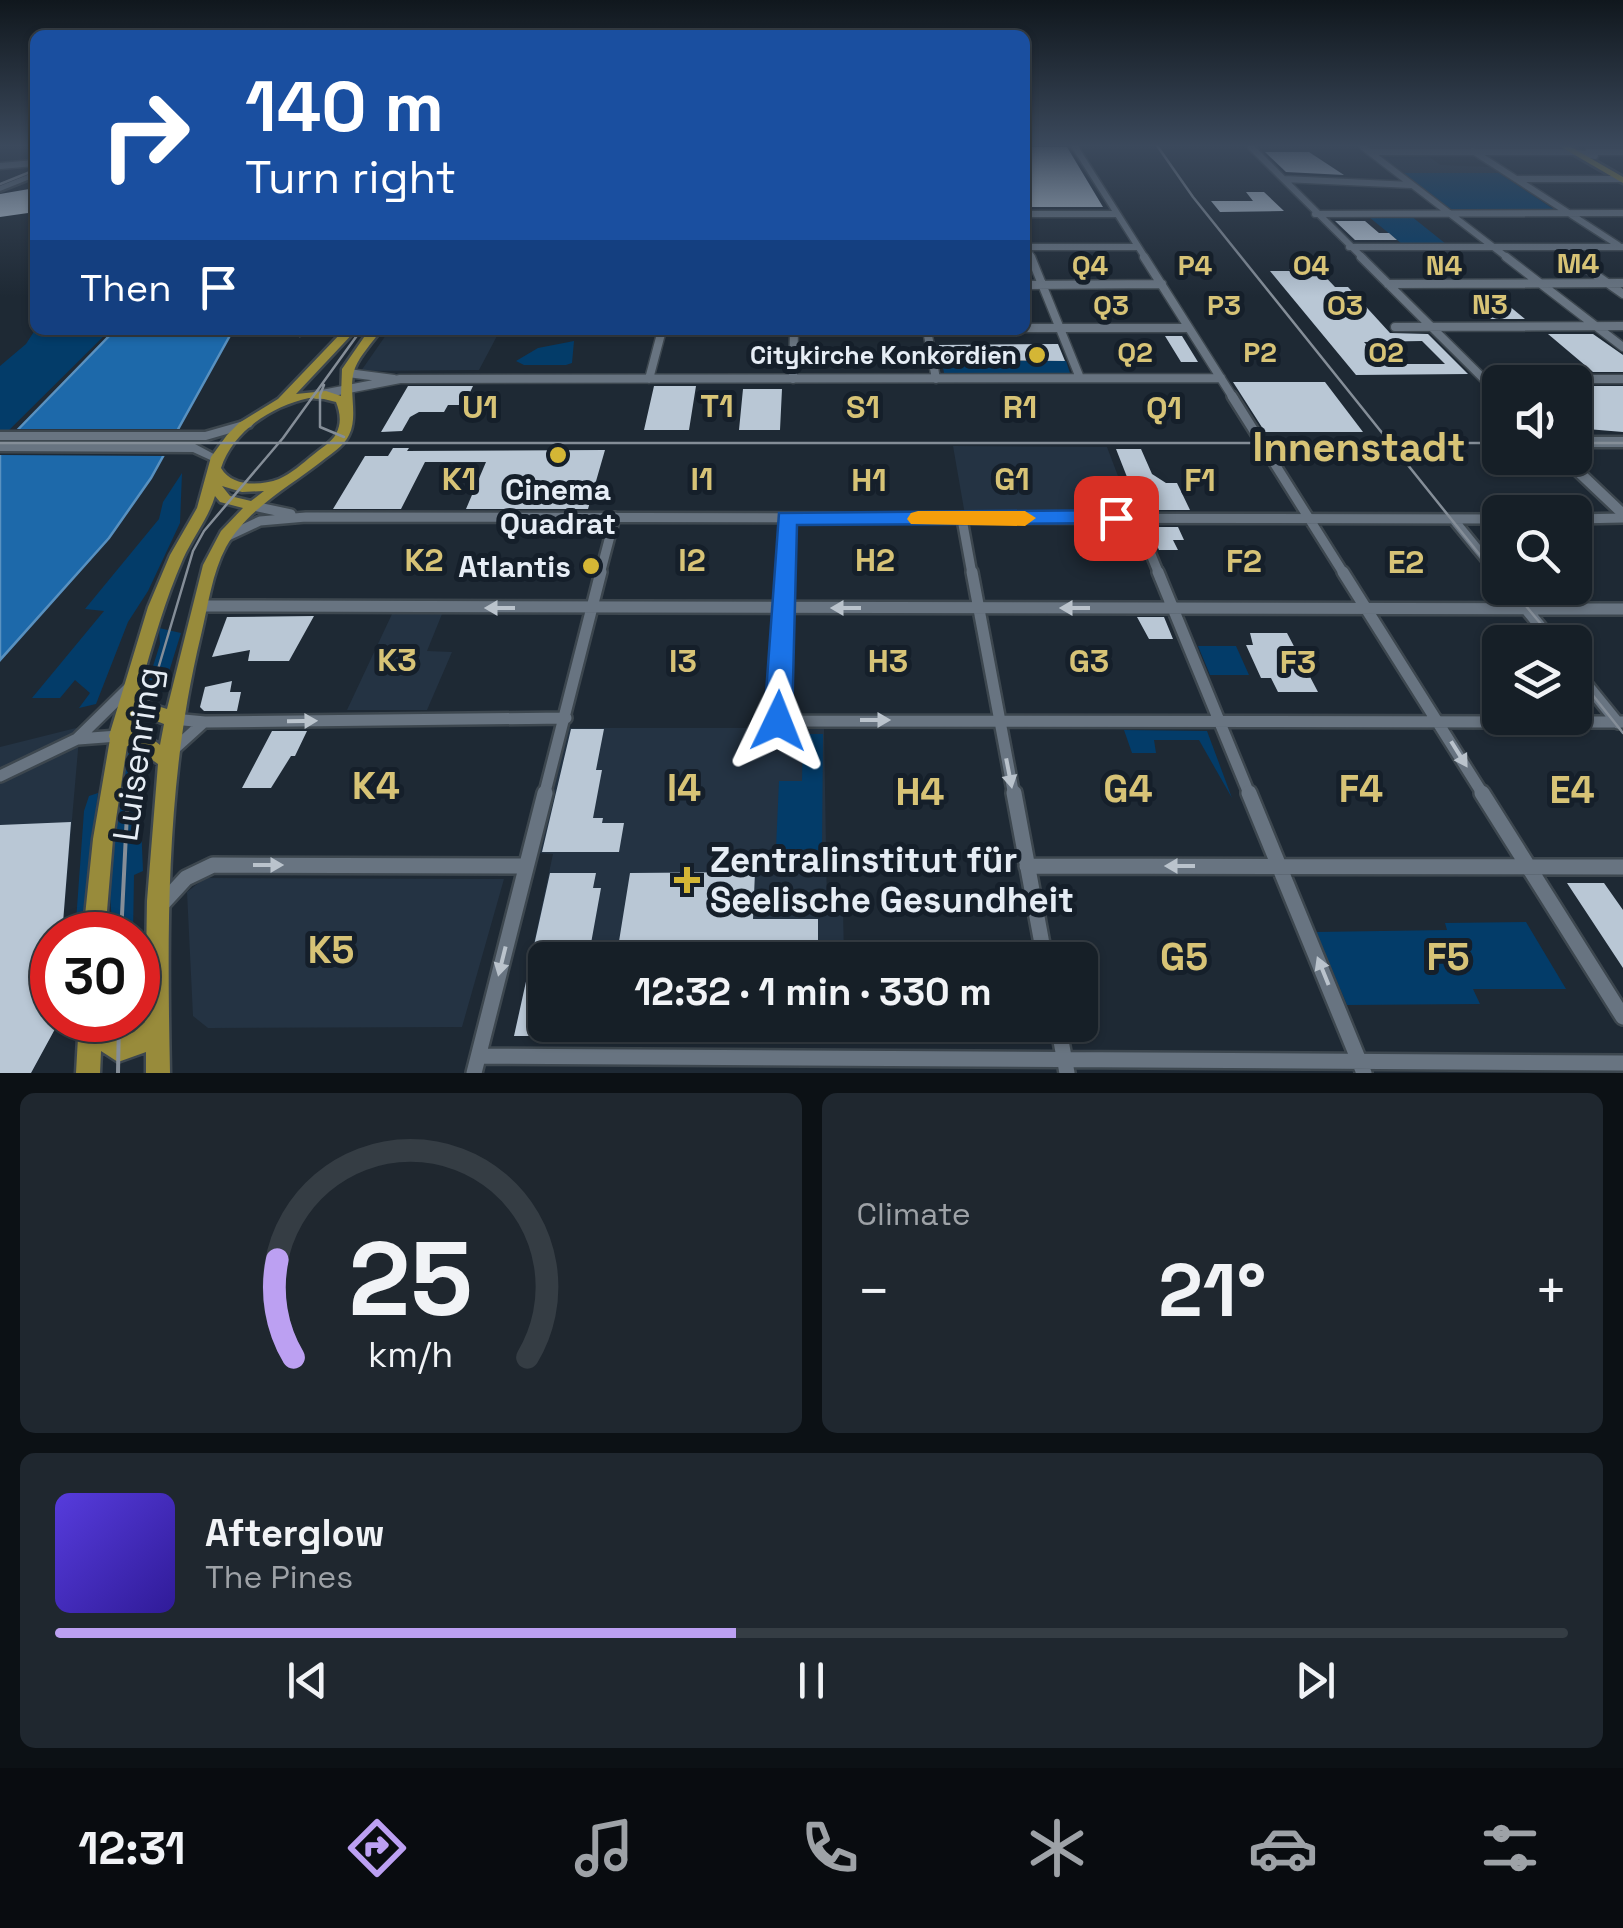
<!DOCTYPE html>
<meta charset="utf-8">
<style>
:root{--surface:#161f27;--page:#1f272f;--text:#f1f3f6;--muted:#9ea2a7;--line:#353d44;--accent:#bca0f2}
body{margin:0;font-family:"Space Grotesk",sans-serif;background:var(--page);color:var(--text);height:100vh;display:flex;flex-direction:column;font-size:38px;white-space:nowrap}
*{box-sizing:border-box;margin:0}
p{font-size:32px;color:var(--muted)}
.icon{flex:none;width:55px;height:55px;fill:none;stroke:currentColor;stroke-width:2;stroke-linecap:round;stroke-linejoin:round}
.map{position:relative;height:1073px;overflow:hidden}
.drawer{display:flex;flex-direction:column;gap:20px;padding:20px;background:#0c1115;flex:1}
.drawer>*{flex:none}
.guide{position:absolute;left:30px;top:30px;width:1000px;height:305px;border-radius:15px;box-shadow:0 2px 8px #0004,0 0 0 2px var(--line);background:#1a4fa0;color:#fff;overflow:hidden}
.fabs{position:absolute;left:1482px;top:365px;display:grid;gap:20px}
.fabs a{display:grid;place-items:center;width:110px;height:110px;border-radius:15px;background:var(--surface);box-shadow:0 2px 8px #0004,0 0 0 2px var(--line);font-size:50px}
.speed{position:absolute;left:30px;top:912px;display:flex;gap:20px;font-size:50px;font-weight:700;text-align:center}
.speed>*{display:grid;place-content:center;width:130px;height:130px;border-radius:50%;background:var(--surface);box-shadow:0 2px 8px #0004,0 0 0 2px var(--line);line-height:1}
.speed .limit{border:15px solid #d22;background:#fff;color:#111}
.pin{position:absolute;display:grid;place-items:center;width:85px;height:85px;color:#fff;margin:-42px;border-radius:20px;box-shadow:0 5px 15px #0006}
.me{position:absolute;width:110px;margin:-55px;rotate:2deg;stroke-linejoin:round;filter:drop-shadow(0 0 8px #0008)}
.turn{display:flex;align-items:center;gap:35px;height:210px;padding:0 50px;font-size:45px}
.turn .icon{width:130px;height:130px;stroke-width:2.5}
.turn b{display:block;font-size:70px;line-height:85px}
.then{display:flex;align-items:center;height:95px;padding:0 50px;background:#0003;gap:20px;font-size:38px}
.big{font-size:75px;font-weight:800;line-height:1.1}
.drawer .widget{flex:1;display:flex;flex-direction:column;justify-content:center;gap:15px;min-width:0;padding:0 35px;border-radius:15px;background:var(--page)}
.drawer .dial{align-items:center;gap:0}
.dial svg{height:260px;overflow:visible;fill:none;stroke:var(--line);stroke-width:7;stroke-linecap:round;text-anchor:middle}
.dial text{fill:var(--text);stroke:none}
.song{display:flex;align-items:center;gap:30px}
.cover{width:120px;height:120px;border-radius:15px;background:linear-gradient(135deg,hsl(250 70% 55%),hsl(250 70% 35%))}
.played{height:10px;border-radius:5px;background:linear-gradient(90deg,var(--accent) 45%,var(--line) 45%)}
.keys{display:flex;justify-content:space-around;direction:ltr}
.heat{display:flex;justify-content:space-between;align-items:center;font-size:55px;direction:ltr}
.drawer .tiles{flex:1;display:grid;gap:20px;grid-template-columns:1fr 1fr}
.widget:last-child{grid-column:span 2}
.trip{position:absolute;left:528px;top:942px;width:570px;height:100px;border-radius:15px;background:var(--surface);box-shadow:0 2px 8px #0004,0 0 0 2px var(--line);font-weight:800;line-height:100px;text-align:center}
.tabs{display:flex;height:160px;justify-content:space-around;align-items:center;background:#090c10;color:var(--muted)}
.tabs .icon{width:70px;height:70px}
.tabs .selected{color:var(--accent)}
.tabs b{font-size:45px;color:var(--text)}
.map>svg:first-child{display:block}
.built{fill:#243343}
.green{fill:#033c69}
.water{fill:#1d69aa;stroke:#5991c0;stroke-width:2.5}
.pier{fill:#1e2934}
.building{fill:#b9c7d5;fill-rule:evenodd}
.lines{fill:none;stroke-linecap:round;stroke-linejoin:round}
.minor-far4-casing{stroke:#3d474f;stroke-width:9}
.minor-far3-casing{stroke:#3d474f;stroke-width:11}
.minor-far2-casing{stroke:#3d474f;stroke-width:14}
.minor-far1-casing{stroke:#3d474f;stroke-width:16}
.minor-casing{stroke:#3d474f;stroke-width:20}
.tertiary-casing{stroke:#3d474f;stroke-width:15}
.secondary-casing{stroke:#3d474f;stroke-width:5}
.primary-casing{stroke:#3d474f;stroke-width:5}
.minor-far4{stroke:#687481;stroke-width:6}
.minor-far3{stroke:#687481;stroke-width:8}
.minor-far2{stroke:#687481;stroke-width:9}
.minor-far1{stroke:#687481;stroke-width:11}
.minor{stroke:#687481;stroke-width:15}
.tertiary{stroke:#687481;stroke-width:10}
.secondary{fill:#687481;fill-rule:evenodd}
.primary{fill:#988b3b;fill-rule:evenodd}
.tram-far1{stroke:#858e98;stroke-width:2.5}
.tram{stroke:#858e98;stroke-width:4}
.rail{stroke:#858e98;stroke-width:2.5;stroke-dasharray:2.5 6;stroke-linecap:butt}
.oneway{fill:#bac3cc}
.route{fill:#1a73e8;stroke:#114b97;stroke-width:2.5}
.slow{fill:#f59e0b}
.poi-dot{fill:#d4b635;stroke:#151f2a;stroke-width:4}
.labels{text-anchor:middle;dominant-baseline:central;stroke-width:10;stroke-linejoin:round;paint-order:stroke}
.far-poi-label{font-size:25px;font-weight:bold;fill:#e6edf5;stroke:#151f2a;text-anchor:end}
.far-neighbourhood-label{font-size:28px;font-weight:bold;fill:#d7c376;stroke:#151f2a}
.poi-label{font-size:30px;font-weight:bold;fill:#e6edf5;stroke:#151f2a}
.neighbourhood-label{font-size:32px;font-weight:bold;fill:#d7c376;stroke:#151f2a}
.near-street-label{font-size:35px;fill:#e6edf5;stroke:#151f2a}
.near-poi-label{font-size:35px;font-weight:bold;fill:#e6edf5;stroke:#151f2a;text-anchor:start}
.near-neighbourhood-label{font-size:38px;font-weight:bold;fill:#d7c376;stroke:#151f2a}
.district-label{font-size:40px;font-weight:bold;fill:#d7c376;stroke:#151f2a}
</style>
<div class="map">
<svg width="1623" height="1073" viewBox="0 0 1623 1073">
<rect width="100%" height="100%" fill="#1e2934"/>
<!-- built -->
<path class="built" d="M1379 155H1426L1441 165 1491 167 1500 173H1403Z
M386 335 421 336H497L479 370 361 371Z
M953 446 1107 447 1132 513 965 515Z
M392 614H442L427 651 452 652 427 710H347Z
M80 727 62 935H52L55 1029 31 1073H0V747Z
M568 728H824L827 906 843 907 844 960H545V1025L846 1026H576L567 1036H514L553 854 539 853Z
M205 878 504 879 462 1027 208 1028 193 1016 187 892Z"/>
<!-- green -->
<path class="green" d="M1403 173H1499L1555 210 1452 211Z
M1411 216 1446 244H1402L1369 217Z
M35 330H110L0 439V366L26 344Z
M574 341 572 363 566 365H524L516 361 538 348Z
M1012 358 1013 361H1066L1070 373H944L942 360Z
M182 473 180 523 148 591 128 622 96 704 79 708 90 693 75 680 60 698H32L104 611 85 609 159 519 163 502Z
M159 628 181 633 163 691 159 696 143 698 160 644Z
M1198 646H1236L1249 675H1210Z
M1124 730 1207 731 1232 798 1199 740H1154L1156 753H1132Z
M803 734H823L822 850 776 849 779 781H802Z
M140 749 147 765 140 799 143 871 134 875 133 935H113L108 870 125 754Z
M98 793 81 935H75L84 811 89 796Z
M1526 922 1566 989H1473L1480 1004 1347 1005 1316 932 1447 930 1445 923Z
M607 1027 852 1030 853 1041 605 1039Z"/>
<!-- water -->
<path class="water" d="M115 330H233L151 478 109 538 0 660V448Z"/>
<!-- pier -->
<path class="pier" d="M12 429H184L169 456 0 455V441Z"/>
<!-- building -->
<path class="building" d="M1025 147H1067L1103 207H1025Z
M1265 152H1309L1344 175 1286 172Z
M35 188V212L0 217V194Z
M1246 192H1264L1284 211 1220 212 1211 201H1253Z
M1335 221H1365L1379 233H1389L1397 240H1355Z
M1289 269H1318L1335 287H1348L1390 333 1428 334 1468 374 1356 375 1270 271H1291ZM1422 341 1445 364H1385L1364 342Z
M1474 305H1508L1525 319H1491Z
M1548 334H1593L1623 355V372H1593Z
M1165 336H1182L1198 362H1181Z
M1058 344 1065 361 942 360 939 345Z
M1233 382H1325L1363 432H1265Z
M408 386H473L464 405H448L444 412H419L410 417 402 431 381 432Z
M654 386H696L689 430H644Z
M1575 386H1623V432L1575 428Z
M743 389H782L780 430H739Z
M393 448H409L407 451 605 450 588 509H466L486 462H425L401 509H333L365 456H388Z
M1116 449H1141L1152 474 1166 483H1177L1190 510H1140Z
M1149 527H1178L1184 540H1173L1178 550H1159Z
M314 616 289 661H248L250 650 212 657 227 617Z
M1137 617H1164L1173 639H1149Z
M1250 633H1287L1318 692H1278L1271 678H1261L1246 645H1253Z
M232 681 230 692H241L237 711H204L200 707 205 687Z
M571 729H604L596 770H602L593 818H603L602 823H624L619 852H542Z
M272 731H307L295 756H291L271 788H242Z
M71 822 62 935H52L55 1029 31 1073H0V825Z
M755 872 753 919H818V951H833V960H616L630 873Z
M550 873H596L593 888H601L588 960H545V1025H568L567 1036H514Z
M1567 883H1604L1623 910V968Z"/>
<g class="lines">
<defs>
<path id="minor-far4" d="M1075 147 1146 259
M1251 147 1364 259
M1363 147 1509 259
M1473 151 1618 245
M1370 152H1573L1595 156
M1588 152H1623
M0 166 35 163
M1284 179 1411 185
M1516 179H1620
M1025 214H1117
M1315 214 1623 213
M1025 243 1032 259
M1025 247H1138
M1349 247H1623
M1558 248 1574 259"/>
<path id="minor-far3" d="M1031 257 1080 378
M1144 257 1234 399
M1361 257 1500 395
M1506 257 1623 347
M1570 257 1623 294
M1388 284 1623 283
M1025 285 1162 284
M1395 327 1623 326
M1025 328H1188
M927 330 936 379
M348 373 394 379
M649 379 662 330
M793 379 794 330
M1484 379H1623
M317 395 400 379 1221 378"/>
<path id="minor-far2" d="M1232 396 1344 574
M253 506 291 514
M1136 518 1159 574
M962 519 972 574
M1453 519 1498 574
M1575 519 1623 518
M228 536 260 521 306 517 1500 519
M600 574 615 517
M784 574 787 518"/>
<path id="minor-far1" d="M785 572 778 721 1623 722
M972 572 1014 796
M1158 572 1250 796
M1343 572 1484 796
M1496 572 1500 577
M1509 588 1553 642
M200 606 1623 609
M1575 670 1618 723
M173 719 205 722 566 718
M78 739 118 736
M172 751 204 722
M0 776 77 739 131 686
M544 796 601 572"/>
<path id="minor" d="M1014 793 1045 960
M1249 793 1364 1073
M1482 793 1623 1017
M1027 866 1623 867
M163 903 186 878 213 865 526 866
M1058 1025 1067 1073
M479 1056 1623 1063
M474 1073 545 793"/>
<path id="tertiary" d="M1575 442H1623
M1564 458 1623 514"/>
<path id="secondary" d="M35 172V177L0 191V186Z
M247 420 251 421 253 424 251 427 206 440H0V432H205Z
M0 443 195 444 223 459 217 463 193 452 0 451Z"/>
<path id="primary" d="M1561 147H1571L1623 177V183Z
M344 330H356L296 394 326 391 341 396 342 369 369 330H381C373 342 360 355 355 368 347 388 359 415 349 435 344 446 331 454 322 461 289 487 247 509 226 547 212 573 208 606 201 635 166 779 167 925 170 1073H146V1052L118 1062 101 1051 100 1073H76L79 1020H101L121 1037 134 1032 145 1022 147 901 158 764 137 749 127 746 113 839 105 935H83L93 839 110 739 109 736 148 607 170 555 197 508 211 457 227 435 239 423 278 399ZM309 398 324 399 336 402C340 412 342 423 336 434 332 442 320 449 313 455 303 463 291 474 279 479 260 486 232 487 221 468 233 431 272 406 309 398ZM222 486 242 492 264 491 251 501 230 496ZM215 496 220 502 243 508 221 531 203 565 167 709 151 704 141 685C153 643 165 600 183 559 193 537 208 519 215 496ZM136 709 139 714 164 724 160 745 150 737 131 732Z"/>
</defs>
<!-- minor-far4 casing -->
<use href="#minor-far4" class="minor-far4-casing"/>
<!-- minor-far3 casing -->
<use href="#minor-far3" class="minor-far3-casing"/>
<!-- minor-far2 casing -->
<use href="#minor-far2" class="minor-far2-casing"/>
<!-- minor-far1 casing -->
<use href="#minor-far1" class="minor-far1-casing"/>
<!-- minor casing -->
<use href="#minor" class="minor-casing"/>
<!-- tertiary casing -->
<use href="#tertiary" class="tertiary-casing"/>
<!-- secondary casing -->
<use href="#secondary" class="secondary-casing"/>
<!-- primary casing -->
<use href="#primary" class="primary-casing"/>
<!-- minor-far4 -->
<use href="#minor-far4" class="minor-far4"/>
<!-- minor-far3 -->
<use href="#minor-far3" class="minor-far3"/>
<!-- minor-far2 -->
<use href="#minor-far2" class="minor-far2"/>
<!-- minor-far1 -->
<use href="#minor-far1" class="minor-far1"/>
<!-- minor -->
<use href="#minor" class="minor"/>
<!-- tertiary -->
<use href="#tertiary" class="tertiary"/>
<!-- secondary -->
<use href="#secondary" class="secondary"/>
<!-- primary -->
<use href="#primary" class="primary"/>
<!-- tram-far1 -->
<path class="tram-far1" d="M1158 147 1193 197 1500 580
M0 184 35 170
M324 385 320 395V427L344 437
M0 443H1500
M1575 443H1623
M1511 588 1556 642
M1575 673 1623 733
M128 796 137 740 193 551 204 531 283 438 361 330"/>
<!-- tram -->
<path class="tram" d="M121 935 128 793
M118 1073 119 1020"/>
<!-- rail -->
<path class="rail" d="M299 337 303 330"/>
</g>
<!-- one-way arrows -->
<defs><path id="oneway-solid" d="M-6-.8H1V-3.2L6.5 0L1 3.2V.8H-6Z" transform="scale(2.5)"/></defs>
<g class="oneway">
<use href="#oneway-solid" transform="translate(500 608) rotate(180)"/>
<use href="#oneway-solid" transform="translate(846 608) rotate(-180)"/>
<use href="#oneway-solid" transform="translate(1075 608) rotate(180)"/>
<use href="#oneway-solid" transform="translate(875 720)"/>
<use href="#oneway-solid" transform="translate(302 721) rotate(-1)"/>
<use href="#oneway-solid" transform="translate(1459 754) rotate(58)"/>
<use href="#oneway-solid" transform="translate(1009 773) rotate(79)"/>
<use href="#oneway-solid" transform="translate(268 865)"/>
<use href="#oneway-solid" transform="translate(1180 866) rotate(-180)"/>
<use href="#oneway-solid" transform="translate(502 961) rotate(104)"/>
<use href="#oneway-solid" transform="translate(1323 971) rotate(-112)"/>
</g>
<!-- sky -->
<linearGradient id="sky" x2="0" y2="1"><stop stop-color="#10171d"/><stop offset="0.49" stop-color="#3b495c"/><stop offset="1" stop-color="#3b495c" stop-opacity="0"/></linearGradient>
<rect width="1623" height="297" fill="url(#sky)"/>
<!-- route -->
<path class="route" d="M1116 510 1124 513 1128 518 1124 523 797 525 792 721 788 729 778 732 768 729 764 721 779 513Z"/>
<!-- slow -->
<path class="slow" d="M918 511H1025L1036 518 1025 526 911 524 907 519 911 513Z"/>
<!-- markers -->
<g class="poi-dot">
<circle cx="1037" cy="355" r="10"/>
<circle cx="558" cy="455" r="10"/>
<circle cx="591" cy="566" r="10"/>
<path d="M682 865h10v10h10v10h-10v10h-10v-10h-10v-10h10z"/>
</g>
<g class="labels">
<!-- far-poi labels -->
<g class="far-poi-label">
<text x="1017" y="355">Citykirche Konkordien</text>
</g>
<!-- far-neighbourhood labels -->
<g class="far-neighbourhood-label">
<text x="1578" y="263">M4</text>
<text x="1090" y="265">Q4</text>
<text x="1195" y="265">P4</text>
<text x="1311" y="265">O4</text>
<text x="1444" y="265">N4</text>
<text x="1490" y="304">N3</text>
<text x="1111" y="305">Q3</text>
<text x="1224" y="305">P3</text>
<text x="1345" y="305">O3</text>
<text x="1135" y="352">Q2</text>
<text x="1260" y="352">P2</text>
<text x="1386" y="352">O2</text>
</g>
<!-- poi labels -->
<g class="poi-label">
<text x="558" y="489">Cinema<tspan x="558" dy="34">Quadrat</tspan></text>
<text x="571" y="566" text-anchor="end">Atlantis</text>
</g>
<!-- neighbourhood labels -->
<g class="neighbourhood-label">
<text x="717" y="406">T1</text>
<text x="480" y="407">U1</text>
<text x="863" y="407">S1</text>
<text x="1020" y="407">R1</text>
<text x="1164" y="408">Q1</text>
<text x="459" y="479">K1</text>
<text x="702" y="479">I1</text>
<text x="1012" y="479">G1</text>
<text x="869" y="480">H1</text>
<text x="1200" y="480">F1</text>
<text x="424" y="560">K2</text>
<text x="692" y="560">I2</text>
<text x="875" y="560">H2</text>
<text x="1244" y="561">F2</text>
<text x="1406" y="562">E2</text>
<text x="397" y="660">K3</text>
<text x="683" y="661">I3</text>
<text x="888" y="661">H3</text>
<text x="1089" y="661">G3</text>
<text x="1298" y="662">F3</text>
</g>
<!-- near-street labels -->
<g class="near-street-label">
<text transform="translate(137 754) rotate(-82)">Luisenring</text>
</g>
<!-- near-poi labels -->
<g class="near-poi-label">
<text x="710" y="860">Zentralinstitut für<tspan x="710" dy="40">Seelische Gesundheit</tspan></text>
</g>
<!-- near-neighbourhood labels -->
<g class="near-neighbourhood-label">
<text x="376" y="786">K4</text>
<text x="684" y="788">I4</text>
<text x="1128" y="789">G4</text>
<text x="1361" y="789">F4</text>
<text x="1572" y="790">E4</text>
<text x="920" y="792">H4</text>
<text x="331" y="950">K5</text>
<text x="1184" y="957">G5</text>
<text x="1448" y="957">F5</text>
</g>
<!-- district labels -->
<g class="district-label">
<text x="1359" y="447">Innenstadt</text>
</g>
</g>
</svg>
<div class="fabs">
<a><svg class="icon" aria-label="sound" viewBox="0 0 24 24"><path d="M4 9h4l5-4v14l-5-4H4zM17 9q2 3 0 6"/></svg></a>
<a><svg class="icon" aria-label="search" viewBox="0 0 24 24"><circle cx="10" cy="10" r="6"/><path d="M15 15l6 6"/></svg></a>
<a><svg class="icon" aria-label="layers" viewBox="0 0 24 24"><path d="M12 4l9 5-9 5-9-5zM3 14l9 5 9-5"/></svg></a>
</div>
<div class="speed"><div class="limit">30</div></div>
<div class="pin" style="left:1116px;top:518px;background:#d93025"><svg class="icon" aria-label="arrive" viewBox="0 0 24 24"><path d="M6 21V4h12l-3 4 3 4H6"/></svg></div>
<svg class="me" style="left:778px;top:721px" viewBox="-20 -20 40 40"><path d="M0-17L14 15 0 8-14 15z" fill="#1a73e8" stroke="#fff" stroke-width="4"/></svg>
<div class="trip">12:32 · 1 min · 330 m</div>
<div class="guide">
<div class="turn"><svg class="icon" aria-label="right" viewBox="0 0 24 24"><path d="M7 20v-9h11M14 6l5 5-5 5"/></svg><div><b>140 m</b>Turn right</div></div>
<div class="then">Then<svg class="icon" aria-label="arrive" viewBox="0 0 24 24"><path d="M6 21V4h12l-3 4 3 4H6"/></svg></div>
</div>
</div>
<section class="drawer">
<div class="tiles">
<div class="widget dial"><svg viewBox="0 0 100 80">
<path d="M14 69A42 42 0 1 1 86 69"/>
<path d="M14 69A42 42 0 0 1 9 39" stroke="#bca0f2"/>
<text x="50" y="56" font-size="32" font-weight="700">25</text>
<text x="50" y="72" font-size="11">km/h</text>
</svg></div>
<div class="widget"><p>Climate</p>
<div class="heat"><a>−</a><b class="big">21°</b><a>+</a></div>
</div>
<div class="widget">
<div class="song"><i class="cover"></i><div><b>Afterglow</b><p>The Pines</p></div></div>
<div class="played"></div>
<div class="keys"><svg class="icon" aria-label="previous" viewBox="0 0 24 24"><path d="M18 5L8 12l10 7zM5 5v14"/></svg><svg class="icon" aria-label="pause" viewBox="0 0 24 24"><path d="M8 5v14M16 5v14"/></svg><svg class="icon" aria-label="next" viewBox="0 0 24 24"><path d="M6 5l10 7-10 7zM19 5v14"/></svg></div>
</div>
</div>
</section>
<nav class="tabs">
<b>12:31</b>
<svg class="icon selected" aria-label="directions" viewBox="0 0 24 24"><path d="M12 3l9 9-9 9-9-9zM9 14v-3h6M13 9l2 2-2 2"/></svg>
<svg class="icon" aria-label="music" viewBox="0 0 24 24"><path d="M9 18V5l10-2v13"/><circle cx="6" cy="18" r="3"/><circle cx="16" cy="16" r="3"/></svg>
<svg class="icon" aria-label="phone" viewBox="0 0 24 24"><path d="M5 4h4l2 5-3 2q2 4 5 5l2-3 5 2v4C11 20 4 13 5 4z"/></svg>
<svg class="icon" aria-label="climate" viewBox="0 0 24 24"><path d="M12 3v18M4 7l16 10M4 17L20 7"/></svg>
<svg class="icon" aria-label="car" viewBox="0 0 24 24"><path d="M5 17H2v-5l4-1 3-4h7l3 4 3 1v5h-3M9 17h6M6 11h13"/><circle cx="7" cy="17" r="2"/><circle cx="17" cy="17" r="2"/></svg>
<svg class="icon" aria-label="filters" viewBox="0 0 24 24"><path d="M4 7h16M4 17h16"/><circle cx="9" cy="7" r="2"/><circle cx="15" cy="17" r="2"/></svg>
</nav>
